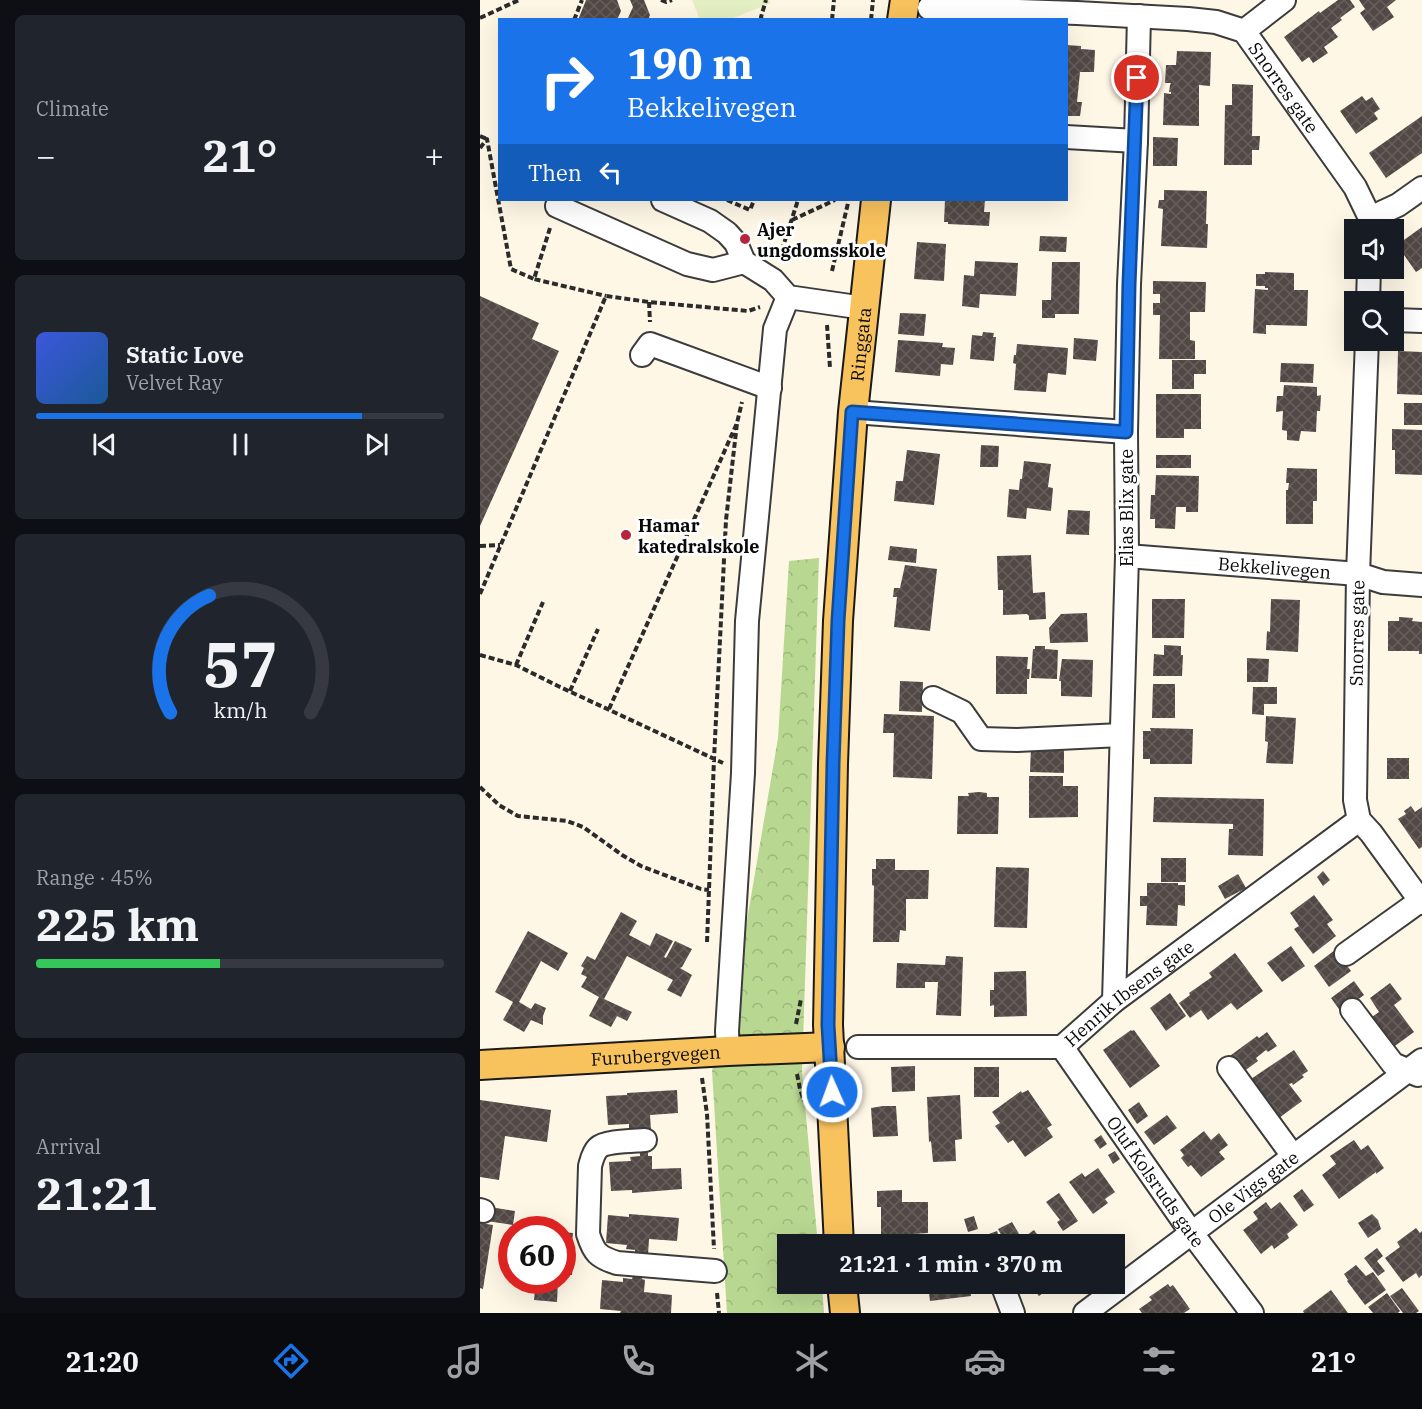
<!DOCTYPE html>
<meta charset="utf-8">
<style>
:root{--surface:#171b24;--page:#20242c;--text:#f1f3f6;--muted:#9ea1a6;--line:#363941;--accent:#1a73e8}
body{margin:0;font-family:"IBM Plex Serif",serif;background:var(--page);color:var(--text);height:100vh;display:flex;flex-direction:column;font-size:22px;white-space:nowrap}
*{box-sizing:border-box;margin:0}
p{font-size:20px;color:var(--muted)}
.icon{flex:none;width:33px;height:33px;fill:none;stroke:currentColor;stroke-width:2;stroke-linecap:round;stroke-linejoin:round}
.map{position:relative;flex:1;overflow:hidden}
.side{display:flex;flex-direction:column;gap:15px;padding:15px;background:#0d0f14;width:480px}
.side>*{flex:none}
.banner{position:absolute;left:18px;top:18px;width:570px;height:183px;border-radius:0px;box-shadow:0 6px 24px #0002;background:#1a73e8;color:#fff;overflow:hidden}
.fabs{position:absolute;left:864px;top:219px;display:grid;gap:12px}
.fabs a{display:grid;place-items:center;width:60px;height:60px;border-radius:0px;background:var(--surface);box-shadow:0 6px 24px #0002;font-size:30px}
.speed{position:absolute;left:18px;top:1216px;display:flex;gap:12px;font-size:30px;font-weight:700;text-align:center}
.speed>*{display:grid;place-content:center;width:78px;height:78px;border-radius:50%;background:var(--surface);box-shadow:0 6px 24px #0002;line-height:1}
.speed .limit{border:9px solid #d22;background:#fff;color:#111}
.pin{position:absolute;display:grid;place-items:center;width:51px;height:51px;color:#fff;margin:-26px;border:3px solid #fff;border-radius:50%;box-shadow:0 2px 6px #0007}
.me{position:absolute;width:66px;margin:-33px;rotate:358deg;stroke-linejoin:round;filter:drop-shadow(0 0 4px #0008)}
.turn{display:flex;align-items:center;gap:21px;height:126px;padding:0 30px;font-size:27px}
.turn .icon{width:78px;height:78px;stroke-width:2.5}
.turn b{display:block;font-size:42px;line-height:51px}
.then{display:flex;align-items:center;height:57px;padding:0 30px;background:#0003;gap:12px;font-size:22px}
.big{font-size:45px;font-weight:700;line-height:1.1}
.side .tile{flex:1;display:flex;flex-direction:column;justify-content:center;gap:9px;min-width:0;padding:0 21px;border-radius:9px;background:var(--page)}
.side .dial{align-items:center;gap:0}
.dial svg{height:156px;overflow:visible;fill:none;stroke:var(--line);stroke-width:7;stroke-linecap:round;text-anchor:middle}
.dial text{fill:var(--text);stroke:none}
.song{display:flex;align-items:center;gap:18px}
.cover{width:72px;height:72px;border-radius:9px;background:linear-gradient(135deg,hsl(230 70% 55%),hsl(210 70% 35%))}
.played{height:6px;border-radius:3px;background:linear-gradient(90deg,var(--accent) 80%,var(--line) 80%)}
.keys{display:flex;justify-content:space-around;direction:ltr}
.heat{display:flex;justify-content:space-between;align-items:center;font-size:33px;direction:ltr}
.charge{height:9px;border-radius:4px;background:linear-gradient(90deg,#34c759 45%,var(--line) 0)}
.trip{position:absolute;left:297px;top:1234px;width:348px;height:60px;border-radius:0px;background:var(--surface);box-shadow:0 6px 24px #0002;font-weight:700;line-height:60px;text-align:center}
.tabs{display:flex;height:96px;justify-content:space-around;align-items:center;background:#090b0e;color:var(--muted)}
.tabs .icon{width:42px;height:42px}
.tabs .active{color:var(--accent)}
.tabs b{font-size:27px;color:var(--text)}
main{display:flex;flex:1;min-height:0}
.map>svg:first-child{display:block}
.forest{fill:url(#forest-crowns)}
.pitch{fill:#e4efc3}
.building{fill:url(#building-cross-hatch)}
.lines{fill:none;stroke-linecap:round;stroke-linejoin:round}
.minor-casing{stroke:#3c3c3c;stroke-width:26}
.major-casing{stroke:#1a1a1a;stroke-width:32}
.path{stroke:#2b2b2b;stroke-width:4;stroke-dasharray:6 3;stroke-linecap:butt}
.minor{stroke:#fff;stroke-width:22}
.major{stroke:#f8c25d;stroke-width:28}
.route-casing{stroke:#114b97;stroke-width:15}
.route{stroke:#1a73e8;stroke-width:10}
.poi-dot{fill:#b7243b;stroke:#fff;stroke-width:2}
.labels{text-anchor:middle;dominant-baseline:central;stroke-width:6;stroke-linejoin:round;paint-order:stroke}
.street-label{font-size:18px;fill:#090909;stroke:#fff}
.poi-label{font-size:18px;font-weight:bold;fill:#090909;stroke:#fff;text-anchor:start}
</style>
<main>
<section class="side">
<div class="tile"><p>Climate</p>
<div class="heat"><a>−</a><b class="big">21°</b><a>+</a></div>
</div>
<div class="tile">
<div class="song"><i class="cover"></i><div><b>Static Love</b><p>Velvet Ray</p></div></div>
<div class="played"></div>
<div class="keys"><svg class="icon" aria-label="previous" viewBox="0 0 24 24"><path d="M18 5L8 12l10 7zM5 5v14"/></svg><svg class="icon" aria-label="pause" viewBox="0 0 24 24"><path d="M8 5v14M16 5v14"/></svg><svg class="icon" aria-label="next" viewBox="0 0 24 24"><path d="M6 5l10 7-10 7zM19 5v14"/></svg></div>
</div>
<div class="tile dial"><svg viewBox="0 0 100 80">
<path d="M14 69A42 42 0 1 1 86 69"/>
<path d="M14 69A42 42 0 0 1 34 9" stroke="#1a73e8"/>
<text x="50" y="56" font-size="32" font-weight="700">57</text>
<text x="50" y="72" font-size="11">km/h</text>
</svg></div>
<div class="tile"><p>Range · 45%</p><b class="big">225 km</b><div class="charge"></div></div>
<div class="tile"><p>Arrival</p><b class="big">21:21</b></div>
</section>
<div class="map">
<svg width="942" height="1313" viewBox="0 0 942 1313">
<defs>
<pattern id="forest-crowns" width="20" height="18" patternUnits="userSpaceOnUse" patternTransform="scale(1.5)"><rect width="20" height="18" fill="#b8d891"/><path d="M2 6a3 3 0 1 1 6 0M12 15a3 3 0 1 1 6 0" fill="none" stroke="#9db87c"/></pattern>
<pattern id="building-cross-hatch" width="8" height="8" patternUnits="userSpaceOnUse" patternTransform="scale(1.5)"><rect width="8" height="8" fill="#524946"/><path d="M0 0l8 8M0 8l8-8" fill="none" stroke="#665f5c"/></pattern>
</defs>
<rect width="100%" height="100%" fill="#fff7e6"/>
<!-- forest -->
<path class="forest" d="M339 558 322 1073 338 1245H308V1284H342L344 1313H247L232 1071 266 926 298 738 309 561Z"/>
<!-- pitch -->
<path class="pitch" d="M212 0H289L291 3 251 19 220 20Z"/>
<!-- building -->
<path class="building" d="M106 0H137L141 11 137 20H98Z
M150 0H164L170 15 168 20H147L153 7Z
M858 0H870L875 7 860 18 862 20 851 28 858 37 844 47 848 53 833 63 829 57 822 62 804 37 839 11 840 13Z
M879 0H916L907 7 914 17 893 31 880 13 885 9Z
M586 45 601 46V49L615 50 614 72H600L597 102H602L600 116H586Z
M697 51 731 52 730 86 719 85V126L683 125 684 93 691 94V92H689L690 85 691 83H685L686 65H696Z
M752 84 773 85 772 136H780L779 150H772V165H744L745 105H752Z
M882 96 886 101 892 97 900 109 894 113 898 119 876 134 860 111Z
M942 116V153L906 178 889 153Z
M673 137 698 138 697 166H673Z
M684 190 727 191 726 224H728L727 248 681 246 683 209 678 208 679 200H684Z
M465 200H505L504 212H510L509 226 468 224V222H464Z
M942 227V268L936 272 917 245Z
M560 236 587 237 586 252 559 251Z
M437 242 466 244 464 281 434 279Z
M495 261 538 263 536 296 500 294 499 308 482 306 484 275 494 276Z
M572 262H600L599 314H575V318H562V300H571Z
M785 272 814 273V290H828L827 326 786 325V334L773 333 775 289 788 290V288H785V286H776V274H785Z
M673 281 726 282 725 312H710V340L715 341V359H679L680 315H673V303H680V294H673Z
M0 296 59 323 52 339 79 351 0 526Z
M420 313 446 314 444 336 418 334Z
M503 332 514 333 513 337H516L514 361 490 359 492 335 502 336Z
M594 338 618 340 616 361 593 359Z
M418 340 463 343 462 347 475 348 473 365 461 364 460 376 415 372Z
M537 344 588 348 586 375 568 373 566 392 534 390 536 364 533 363 534 355H536Z
M918 351 942 352V395L917 394Z
M692 360H726V374H714V389H692Z
M801 363 834 364 833 383 800 382Z
M804 385 837 387V396L841 395 840 411H837L836 432 821 431 819 441 807 440V431L802 430 803 411 796 412 797 396H803Z
M676 394H721V429H704V438H676Z
M924 403H942V425H924Z
M912 429 942 430V475L915 474V450H912Z
M501 445 519 446 518 467H500Z
M427 450 460 454 454 505 414 501 416 481H423Z
M676 455H711V468H676Z
M544 461 571 464 568 487 573 488 571 511 547 508 546 519 527 517 529 489 539 490 540 479H542Z
M807 468 837 469V501H833V524H806V490H808L809 483H806Z
M676 475 719 476 718 512H706V507H696L695 529 675 528V519H670L671 495H675Z
M588 510 610 511 609 535 586 534Z
M410 546 437 549 436 563 408 560Z
M551 555 553 593 565 592 566 619 549 620V616L547 614 523 615V590H518L517 556Z
M425 565 457 569 450 631 414 627 417 597H413L414 588H420Z
M672 599H705L704 638H672Z
M791 599 820 600 818 652 786 650 787 631 790 632Z
M607 613 608 642 570 643 569 628 581 614Z
M919 617 933 618 932 621 942 622V654H939V651H908V621H919Z
M684 645 701 646V655H703L702 676H673L674 654 684 655Z
M555 646H565V649L578 650 577 679 551 678 553 649H555Z
M516 656 548 657 547 669H550L549 679H547V694H516Z
M767 658 789 659 788 682H767Z
M582 659 613 660 612 697 581 696V681H579Z
M420 681 443 682 442 712 419 711Z
M673 684H695V718H672Z
M773 687H797V704H784V715L772 714Z
M404 714 454 716 452 779 413 777 414 733H403Z
M786 716 816 718 813 764 786 763 788 742 785 741Z
M670 728 713 729 712 764H670V759H663V731H671Z
M551 747H584V773L550 772Z
M907 758H929V779H907Z
M549 776H583V786H598V817L549 818Z
M499 792 507 793V797H519L518 834H477L478 796H489L488 793Z
M674 797 784 799 783 856 748 855 749 829H753V824L673 822Z
M931 806 935 812 942 807V847L939 849 918 819 926 814 924 811Z
M681 858H706V882H681Z
M396 859H415V870H449L448 899H426V931L420 930 419 942H393L394 886 392 885V869H396Z
M516 867 549 868 547 928 514 927Z
M843 871 850 880 843 886 837 877Z
M758 874 766 888 745 899 738 886Z
M667 883H698V885H705V906L698 905 697 926 666 925 667 906H660V896H667Z
M834 895 853 920 847 924 856 936 833 954 814 929 819 926 810 913Z
M141 912 157 921 149 935 170 946 176 933 193 941 184 957 186 958 195 941 212 949 202 967 200 968 212 975 201 997 187 990 193 980 147 956 124 999 152 1012 147 1021 137 1016 131 1027 109 1016 119 997 101 987 107 977 101 974 104 968 101 966 107 956 115 960Z
M48 931 88 953 78 971 61 961 39 1002 51 1009 55 1003 66 1008 63 1016V1025L51 1020 44 1032 23 1020 33 1002 15 992Z
M811 946 825 966 802 982 787 963Z
M855 950 871 971 849 987 834 966Z
M755 953 783 991 757 1010 751 1003 728 1020 721 1010 710 1018 699 1003 710 995 709 993 732 977 729 973Z
M466 956 483 957 481 1016 456 1015 458 982H445V988H416L417 963 465 965Z
M546 971 547 1016 514 1017V1005L510 1006V990H514V972Z
M874 981 884 995 861 1012 851 998Z
M910 983 922 999 914 1005 934 1032 908 1051 889 1019 899 1012 890 998Z
M690 993 706 1016 686 1031 670 1008Z
M651 1030 652 1031 654 1030 680 1066 650 1088 623 1050Z
M787 1032 797 1046 788 1052 786 1050 776 1058 778 1061 759 1075 747 1058 777 1036 779 1038Z
M814 1050 828 1071 822 1075 824 1077 813 1085 812 1083 809 1084 822 1101 799 1118 771 1079Z
M435 1066V1091L412 1092 411 1067Z
M494 1067H519V1097H494Z
M197 1090 198 1113 170 1115 171 1130 158 1131V1128H149V1124L128 1125 126 1096 147 1095V1093Z
M548 1090 572 1125 567 1128 573 1137 545 1157 533 1140 528 1143 515 1126 520 1123 512 1112 541 1091 542 1093Z
M480 1095 482 1139 475 1140 476 1161 453 1162 451 1141 449 1142 447 1097Z
M0 1100 71 1110 67 1142 25 1136 19 1180 0 1177Z
M659 1102 668 1116 657 1124 648 1110Z
M403 1106H416L418 1136 393 1137 391 1108Z
M687 1115 697 1128 674 1145 664 1132Z
M724 1131 731 1140 739 1133 748 1145 739 1152 745 1159 721 1177 711 1165 708 1167 701 1158 704 1155 700 1150Z
M621 1135 627 1144 620 1149 614 1140Z
M874 1140 881 1150 888 1145 904 1168 896 1174V1172L859 1199 842 1175 856 1164 850 1156Z
M635 1151 640 1159 633 1164 628 1155Z
M168 1152V1156H172V1169L201 1168 202 1189 152 1193V1190L131 1191 129 1162 151 1161 150 1157 160 1156V1153Z
M618 1168 635 1192 625 1199 628 1203 613 1214 589 1182 602 1173 605 1177Z
M822 1189 834 1205 824 1212 813 1196Z
M422 1190V1202H448V1233L433 1234V1245H401V1207H397V1191Z
M579 1193 598 1221 583 1231 577 1222 580 1220 566 1202Z
M786 1202 791 1209 800 1202 818 1225 807 1234 809 1238 794 1249 792 1245 781 1254 763 1230 778 1219 773 1212Z
M10 1207 35 1211 33 1225 7 1221Z
M149 1214 199 1218 197 1241 169 1239 168 1255 155 1254V1250L146 1249 147 1245 126 1243 128 1215 149 1217Z
M892 1214 898 1220 901 1229 888 1238 878 1223Z
M494 1216 498 1229 488 1232 484 1219Z
M532 1222 539 1234 525 1242 518 1229Z
M0 1223 13 1225 3 1289 0 1288Z
M936 1228 940 1233 942 1231V1275L939 1278 936 1273 923 1282 905 1258 920 1247 917 1242Z
M554 1230 565 1245H533Z
M517 1231 522 1245H501L498 1238Z
M82 1232 93 1233 91 1253H94L92 1275H82Z
M897 1248 903 1256 897 1261 905 1271 898 1276 884 1258Z
M876 1265 886 1276 893 1272 906 1290 885 1305 867 1281 868 1280 864 1274Z
M153 1276H162V1279L165 1280 164 1292 192 1295 191 1313H140L141 1311 120 1309 122 1280 143 1282V1278L152 1279Z
M56 1281H78L77 1302 54 1300Z
M448 1284H490L491 1296 450 1301Z
M550 1284H575L559 1296Z
M688 1284 690 1287 693 1285 710 1309 704 1313H662L659 1309 672 1300 669 1297Z
M922 1288 939 1311 936 1313H923L910 1296Z
M851 1290 868 1313H824L823 1311Z
M907 1293 920 1311 918 1313H893L888 1307Z"/>
<g class="lines">
<defs>
<g id="minor">
<path id="s1" d="M449 8 597 13 708 19 736 22 764 31 875 187 890 218V230"/>
<path d="M764 31 804 0"/>
<path d="M586 137 656 141"/>
<path d="M183 200 230 221 247 233 256 243 264 262 293 280 308 297 384 308"/>
<path d="M77 206 207 264 233 270 264 262"/>
<path d="M890 218 918 205 942 188"/>
<path d="M888 302 889 268"/>
<path d="M914 320 942 321"/>
<path d="M887 340 878 574 875 800 879 820 891 833 942 903"/>
<path d="M162 355 170 344 290 388"/>
<path d="M373 412 646 432"/>
<path id="s2" d="M647 556 878 574 903 582 942 585"/>
<path d="M453 698 482 712 501 739 537 740 641 735"/>
<path d="M866 954 940 901"/>
<path d="M634 1001 647 556 646 432 649 284 656 141 659 16"/>
<path d="M872 1010 913 1064 938 1075"/>
<path id="s3" d="M378 1047H582L634 1001 879 820"/>
<path id="s4" d="M582 1047 711 1232 772 1313"/>
<path d="M248 1051 247 1031 263 773 267 621 295 329 308 297"/>
<path d="M749 1068 813 1156"/>
<path d="M165 1140C154 1141 125 1141 118 1148 113 1153 112 1159 110 1166L108 1234C114 1253 118 1257 137 1263L235 1271"/>
<path d="M0 1210 3 1211"/>
<path d="M522 1284 533 1313"/>
<path id="s5" d="M605 1313 942 1060"/>
</g>
<g id="major">
<path d="M422 20 425 0"/>
<path id="s6" d="M0 1065 248 1051 350 1047"/>
<path id="s7" d="M359 1245 348 1025 353 764 358 621 373 412 396 200"/>
<path d="M362 1284 365 1313"/>
</g>
</defs>
<!-- minor casing -->
<use href="#minor" class="minor-casing"/>
<!-- major casing -->
<use href="#major" class="major-casing"/>
<!-- path -->
<path class="path" d="M181 0 186 2 192 0
M0 18 39 0
M94 20 102 0
M282 20 281 17 286 0
M352 20 354 0
M391 20 393 0
M0 136 7 139
M0 148 7 139 31 269 54 279
M247 200 270 210 274 200
M312 220 355 200
M70 228 54 279 126 296
M299 259 318 200
M352 271 368 203
M169 302 170 322
M347 325 350 368
M0 546 20 545
M0 594 126 296 169 302 268 311 280 307
M0 655 36 665 78 686 243 763
M36 665 63 602
M90 691 118 629
M129 709 229 486 257 423 262 402
M0 787 19 805 38 816 87 821 103 827 142 855 161 866 221 889 229 890
M227 942 234 759 246 520 257 423
M316 1024 321 999
M317 1074 320 1089 324 1101
M222 1078 227 1114 234 1249
M237 1293 239 1313"/>
<!-- minor -->
<use href="#minor" class="minor"/>
<!-- major -->
<use href="#major" class="major"/>
</g>
<g class="lines">
<defs>
<path id="route" d="M352 1092 348 1025 353 764 358 621 372 412 646 432 649 284 657 78"/>
</defs>
<!-- route casing -->
<use href="#route" class="route-casing"/>
<!-- route -->
<use href="#route" class="route"/>
</g>
<!-- markers -->
<g class="poi-dot">
<circle cx="265" cy="239" r="6"/>
<circle cx="146" cy="535" r="6"/>
</g>
<g class="labels">
<!-- street labels -->
<g class="street-label">
<text stroke="none"><textPath href="#s1" startOffset="386">Snorres gate</textPath></text>
<text stroke="none"><textPath href="#s7" startOffset="902">Ringgata</textPath></text>
<text transform="translate(646 508) rotate(-90)">Elias Blix gate</text>
<text stroke="none"><textPath href="#s2" startOffset="148">Bekkelivegen</textPath></text>
<text transform="translate(877 633) rotate(-89)">Snorres gate</text>
<text stroke="none"><textPath href="#s3" startOffset="290">Henrik Ibsens gate</textPath></text>
<text stroke="none"><textPath href="#s6" startOffset="176">Furubergvegen</textPath></text>
<text stroke="none"><textPath href="#s4" startOffset="164">Oluf Kolsruds gate</textPath></text>
<text stroke="none"><textPath href="#s5" startOffset="210">Ole Vigs gate</textPath></text>
</g>
<!-- poi labels -->
<g class="poi-label">
<text x="277" y="229">Ajer<tspan x="277" dy="21">ungdomsskole</tspan></text>
<text x="158" y="525">Hamar<tspan x="158" dy="21">katedralskole</tspan></text>
</g>
</g>
</svg>
<div class="fabs">
<a><svg class="icon" aria-label="sound" viewBox="0 0 24 24"><path d="M4 9h4l5-4v14l-5-4H4zM17 9q2 3 0 6"/></svg></a>
<a><svg class="icon" aria-label="search" viewBox="0 0 24 24"><circle cx="10" cy="10" r="6"/><path d="M15 15l6 6"/></svg></a>
</div>
<div class="speed"><div class="limit">60</div></div>
<div class="pin" style="left:657px;top:78px;background:#d93025"><svg class="icon" aria-label="arrive" viewBox="0 0 24 24"><path d="M6 21V4h12l-3 4 3 4H6"/></svg></div>
<svg class="me" style="left:352px;top:1092px" viewBox="-20 -20 40 40"><circle r="17" fill="#1a73e8" stroke="#fff" stroke-width="3"/><path d="M0-11L8 9 0 5-8 9z" fill="#fff"/></svg>
<div class="trip">21:21 · 1 min · 370 m</div>
<div class="banner">
<div class="turn"><svg class="icon" aria-label="right" viewBox="0 0 24 24"><path d="M7 20v-9h11M14 6l5 5-5 5"/></svg><div><b>190 m</b>Bekkelivegen</div></div>
<div class="then">Then<svg class="icon" aria-label="left" viewBox="0 0 24 24"><path d="M17 20v-9H6M10 6l-5 5 5 5"/></svg></div>
</div>
</div>
</main>
<nav class="tabs">
<b>21:20</b>
<svg class="icon active" aria-label="directions" viewBox="0 0 24 24"><path d="M12 3l9 9-9 9-9-9zM9 14v-3h6M13 9l2 2-2 2"/></svg>
<svg class="icon" aria-label="music" viewBox="0 0 24 24"><path d="M9 18V5l10-2v13"/><circle cx="6" cy="18" r="3"/><circle cx="16" cy="16" r="3"/></svg>
<svg class="icon" aria-label="phone" viewBox="0 0 24 24"><path d="M5 4h4l2 5-3 2q2 4 5 5l2-3 5 2v4C11 20 4 13 5 4z"/></svg>
<svg class="icon" aria-label="climate" viewBox="0 0 24 24"><path d="M12 3v18M4 7l16 10M4 17L20 7"/></svg>
<svg class="icon" aria-label="car" viewBox="0 0 24 24"><path d="M5 17H2v-5l4-1 3-4h7l3 4 3 1v5h-3M9 17h6M6 11h13"/><circle cx="7" cy="17" r="2"/><circle cx="17" cy="17" r="2"/></svg>
<svg class="icon" aria-label="filters" viewBox="0 0 24 24"><path d="M4 7h16M4 17h16"/><circle cx="9" cy="7" r="2"/><circle cx="15" cy="17" r="2"/></svg>
<b>21°</b>
</nav>
